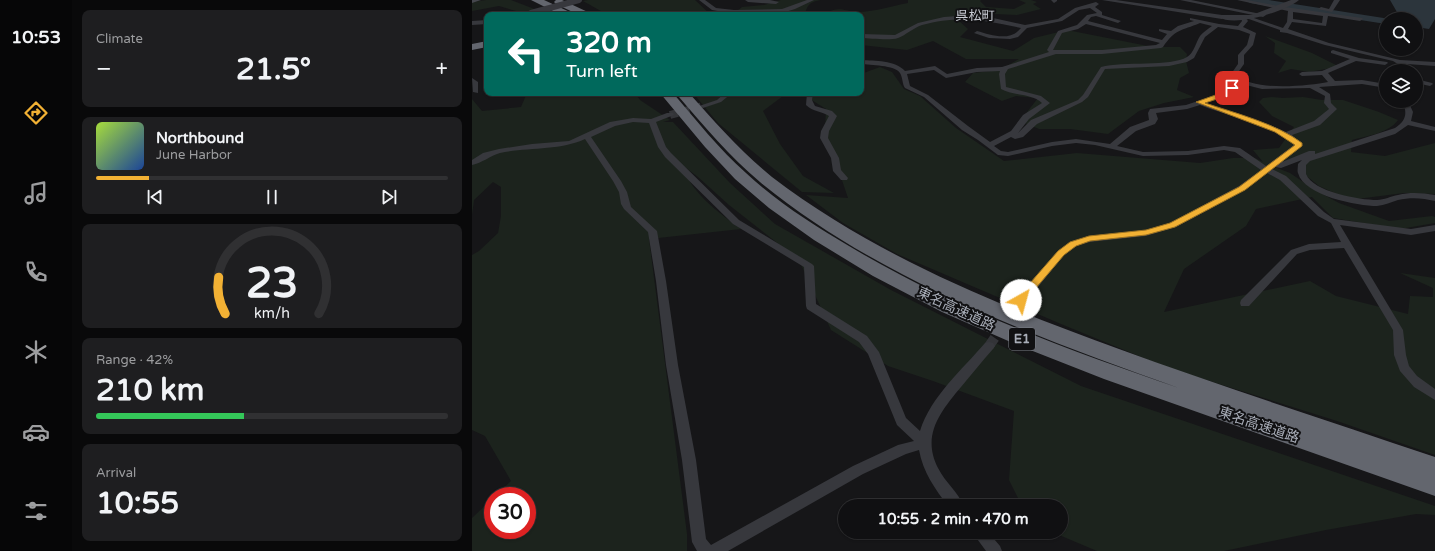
<!DOCTYPE html>
<meta charset="utf-8">
<style>
:root{--surface:#101012;--page:#1e1e20;--text:#f1f3f6;--muted:#9c9d9f;--line:#303032;--accent:#f2b134}
body{margin:0;font-family:"Varela Round","Noto Sans JP",sans-serif;background:var(--page);color:var(--text);height:100vh;display:flex;flex-direction:column;font-size:15px;white-space:nowrap}
*{box-sizing:border-box;margin:0}
p{font-size:13px;color:var(--muted)}
.icon{flex:none;width:22px;height:22px;fill:none;stroke:currentColor;stroke-width:2;stroke-linecap:round;stroke-linejoin:round}
.map{position:relative;flex:1;overflow:hidden}
.details{display:flex;flex-direction:column;gap:10px;padding:10px;background:#09090a;width:400px}
.details>*{flex:none}
.top-card{position:absolute;left:12px;top:12px;width:380px;height:84px;border-radius:8px;box-shadow:0 1px 3px #0004,0 0 0 1px var(--line);background:#00695c;color:#fff;overflow:hidden}
.controls{position:absolute;left:907px;top:12px;display:grid;gap:8px}
.controls a{display:grid;place-items:center;width:44px;height:44px;border-radius:50%;background:var(--surface);box-shadow:0 1px 3px #0004,0 0 0 1px var(--line);font-size:20px}
.speed{position:absolute;left:12px;top:487px;display:flex;gap:8px;font-size:20px;font-weight:700;text-align:center}
.speed>*{display:grid;place-content:center;width:52px;height:52px;border-radius:50%;background:var(--surface);box-shadow:0 1px 3px #0004,0 0 0 1px var(--line);line-height:1}
.speed .limit{border:6px solid #d22;background:#fff;color:#111}
.pin{position:absolute;display:grid;place-items:center;width:34px;height:34px;color:#fff;margin:-17px;border-radius:8px;box-shadow:0 2px 6px #0006}
.me{position:absolute;width:44px;margin:-22px;rotate:38deg;stroke-linejoin:round;filter:drop-shadow(0 0 3px #0008)}
.turn{display:flex;align-items:center;gap:14px;height:84px;padding:0 16px;font-size:18px}
.turn .icon{width:52px;height:52px;stroke-width:2.5}
.turn b{display:block;font-size:28px;line-height:34px}
.big{font-size:30px;font-weight:700;line-height:1.1}
.details .tile{flex:1;display:flex;flex-direction:column;justify-content:center;gap:6px;min-width:0;padding:0 14px;border-radius:8px;background:var(--page)}
.details .dial{align-items:center;gap:0}
.dial svg{height:104px;overflow:visible;fill:none;stroke:var(--line);stroke-width:7;stroke-linecap:round;text-anchor:middle}
.dial text{fill:var(--text);stroke:none}
.song{display:flex;align-items:center;gap:12px}
.cover{width:48px;height:48px;border-radius:6px;background:linear-gradient(135deg,hsl(80 70% 55%),hsl(220 70% 35%))}
.played{height:4px;border-radius:2px;background:linear-gradient(90deg,var(--accent) 15%,var(--line) 15%)}
.keys{display:flex;justify-content:space-around;direction:ltr}
.heat{display:flex;justify-content:space-between;align-items:center;font-size:22px;direction:ltr}
.charge{height:6px;border-radius:3px;background:linear-gradient(90deg,#34c759 42%,var(--line) 0)}
.trip{position:absolute;left:366px;top:499px;width:230px;height:40px;border-radius:20px;background:var(--surface);box-shadow:0 1px 3px #0004,0 0 0 1px var(--line);font-weight:700;line-height:40px;text-align:center}
main{display:flex;flex:1;min-height:0}
.tabs{display:flex;flex-direction:column;width:72px;justify-content:space-around;align-items:center;background:#060607;color:var(--muted)}
.tabs .icon{width:28px;height:28px}
.tabs .on{color:var(--accent)}
.tabs b{font-size:18px;color:var(--text)}
.map>svg:first-child{display:block}
.green{fill:#1c231d}
.water{fill:#2c353c}
.lines{fill:none;stroke-linecap:round;stroke-linejoin:round}
.river{fill:#2c353c;fill-rule:evenodd}
.minor-tunnel-far1{stroke:#333438;stroke-width:8;stroke-dasharray:8 4;stroke-linecap:butt}
.minor-tunnel{stroke:#333438;stroke-width:10;stroke-dasharray:10 5;stroke-linecap:butt}
.minor{fill:#37383d;fill-rule:evenodd}
.tertiary{fill:#37383d;fill-rule:evenodd}
.secondary{fill:#45474d;fill-rule:evenodd}
.motorway{fill:#63666e;fill-rule:evenodd}
.minor-bridge{stroke:#37383d;stroke-width:6}
.route{fill:#f2b134;stroke:#9d7322}
.labels{text-anchor:middle;dominant-baseline:central;stroke-width:4;stroke-linejoin:round;paint-order:stroke}
.far-neighbourhood-label{font-size:13px;fill:#c9ccd4;stroke:#111113}
.shield{fill:#111113;stroke:#7b7e86;stroke-width:1}
.shield-label{font-size:13px;font-weight:bold;fill:#a8adb8}
.street-label{font-size:14px;fill:#a8adb8;stroke:#111113}
</style>
<main>
<nav class="tabs">
<b>10:53</b>
<svg class="icon on" aria-label="directions" viewBox="0 0 24 24"><path d="M12 3l9 9-9 9-9-9zM9 14v-3h6M13 9l2 2-2 2"/></svg>
<svg class="icon" aria-label="music" viewBox="0 0 24 24"><path d="M9 18V5l10-2v13"/><circle cx="6" cy="18" r="3"/><circle cx="16" cy="16" r="3"/></svg>
<svg class="icon" aria-label="phone" viewBox="0 0 24 24"><path d="M5 4h4l2 5-3 2q2 4 5 5l2-3 5 2v4C11 20 4 13 5 4z"/></svg>
<svg class="icon" aria-label="climate" viewBox="0 0 24 24"><path d="M12 3v18M4 7l16 10M4 17L20 7"/></svg>
<svg class="icon" aria-label="car" viewBox="0 0 24 24"><path d="M5 17H2v-5l4-1 3-4h7l3 4 3 1v5h-3M9 17h6M6 11h13"/><circle cx="7" cy="17" r="2"/><circle cx="17" cy="17" r="2"/></svg>
<svg class="icon" aria-label="filters" viewBox="0 0 24 24"><path d="M4 7h16M4 17h16"/><circle cx="9" cy="7" r="2"/><circle cx="15" cy="17" r="2"/></svg>
</nav>
<section class="details">
<div class="tile"><p>Climate</p>
<div class="heat"><a>−</a><b class="big">21.5°</b><a>+</a></div>
</div>
<div class="tile">
<div class="song"><i class="cover"></i><div><b>Northbound</b><p>June Harbor</p></div></div>
<div class="played"></div>
<div class="keys"><svg class="icon" aria-label="previous" viewBox="0 0 24 24"><path d="M18 5L8 12l10 7zM5 5v14"/></svg><svg class="icon" aria-label="pause" viewBox="0 0 24 24"><path d="M8 5v14M16 5v14"/></svg><svg class="icon" aria-label="next" viewBox="0 0 24 24"><path d="M6 5l10 7-10 7zM19 5v14"/></svg></div>
</div>
<div class="tile dial"><svg viewBox="0 0 100 80">
<path d="M14 69A42 42 0 1 1 86 69"/>
<path d="M14 69A42 42 0 0 1 9 41" stroke="#f2b134"/>
<text x="50" y="56" font-size="32" font-weight="700">23</text>
<text x="50" y="72" font-size="11">km/h</text>
</svg></div>
<div class="tile"><p>Range · 42%</p><b class="big">210 km</b><div class="charge"></div></div>
<div class="tile"><p>Arrival</p><b class="big">10:55</b></div>
</section>
<div class="map">
<svg width="963" height="551" viewBox="0 0 963 551">
<rect width="100%" height="100%" fill="#161618"/>
<!-- green -->
<path class="green" d="M14 0H39L65 10 54 14 27 6 0 11V2Z
M116 0H223L239 15H136L111 1Z
M309 0H349C339 2 336 3 333 14L260 15 270 7 292 5Z
M436 0H509L508 1 514 7 542 9 554 3 547 0H559L565 2 561 4 569 9 545 15 523 14 488 15 487 21 496 29 488 37 541 51 562 38 595 30 681 47H708L715 54 714 61 717 73 708 78 705 90 722 97 692 103 667 111 636 134 598 129H567L548 121 566 98 544 96 530 101 493 82 501 73 528 70 547 59H494L461 41 435 50 389 45V15H354V13C368 6 371 11 385 12 402 12 419 6 436 3Z
M793 36 840 53 866 66 865 67 837 72 819 69 806 73 814 61 802 53 803 43Z
M408 67 420 72 432 89 448 96 484 128 532 161 605 153 728 163 761 158H783L791 162 781 150 807 148 822 127 800 116 787 102 791 98 800 97 811 98 831 97 850 100H871L907 112 926 120C917 133 895 136 880 140L879 152 913 156 963 143V194L932 193 885 199 869 196 847 186 832 174 834 159 800 166 818 173 843 190 867 203 917 221 960 216 963 217V223L928 229 861 218 840 197 784 209 774 226 712 269 692 312 838 281 864 296 936 314 938 296 961 297V288L928 273 963 278V455L865 421 696 368 589 324 425 254 371 223 334 195 376 198 353 130 354 109 338 99 333 93H389V74Z
M55 93H163L168 100 198 120 191 122H201L258 183 303 224 419 290 609 386 963 506V515L944 514 854 530 752 551H625L580 532H589V506H550L537 480 542 411 461 381 416 366 359 330 327 260 257 205 226 177 210 165C219 193 246 212 269 229L177 239 215 534V551H0V518L21 498V530H55V496H23L39 481 13 436 0 430V255L7 251 26 233 29 216V187L21 182 2 200 0 215V99L10 111 49 107Z
M221 93H315L291 111 308 144 331 176 362 193 330 192 246 123Z"/>
<!-- water -->
<path class="water" d="M918 0H963V19L957 29 944 27V19H929Z"/>
<g class="lines">
<!-- river -->
<path class="river" d="M773 0H797L918 19H914V24L778 3Z"/>
<!-- minor-tunnel-far1 -->
<path class="minor-tunnel-far1" d="M198 115 231 106"/>
<!-- minor-tunnel -->
<path class="minor-tunnel" d="M517 346 549 300"/>
<!-- minor -->
<path class="minor" d="M227 0H233L244 8 262 10 310 9 335 0H342L323 9 310 13 262 14 240 10Z
M273 0H298L307 2 304 4 276 2Z
M579 0H585V1L582 3Z
M630 0H644L750 15 753 17 750 19Z
M708 0H719L794 15 791 17Z
M765 0H775L806 6 890 18 891 19 888 21 856 16 854 26 820 22 816 29 857 43 928 60 963 62V66L935 64V71H929V66L921 61 853 45 815 33 808 32V30L774 18 779 17 811 28 815 22 816 11ZM821 12 851 16 850 23 821 19Z
M862 0H868L860 12 846 9 849 7 857 9Z
M624 2 627 4 623 7 630 12V15L649 21 646 23 624 16 619 17 616 21 690 40 695 34 687 31V29L699 31 706 26 722 21 718 20V18L747 24 766 26 770 21 769 17H773L776 21 771 27 784 33 781 45 772 55V64L765 74C778 92 836 86 856 82L850 75 830 76 827 74 830 72 850 71 878 59 859 53V51L861 50 887 58 915 62 916 63 913 65 884 61 856 73 863 81 890 80 914 84V88L890 84 847 87 858 94 859 103 865 109 848 125 820 135 831 145 810 162 837 151H843V154L923 128C934 121 936 113 930 101H936L941 112 939 121 963 127V131L936 125 923 134 838 161 834 165C834 167 834 171 834 174 841 192 888 200 905 200 912 200 919 196 926 195 939 192 950 193 963 195V201C951 198 939 197 926 200 919 202 913 205 905 206 886 206 832 196 826 173 825 171 826 167 826 164L830 160 809 168 803 167 800 169 814 176 852 212 862 219 939 229 963 225V231L939 235 868 225 931 330 934 355 937 366 945 376 963 389V400L942 387 928 371 922 355 921 330 872 248 838 250 825 254 777 306H769L768 303 769 300 819 250 837 244 869 242 859 223 846 216 808 180 795 173 773 190 704 227 674 236 618 242 604 246 592 255 553 303H545L544 300 545 297 586 251 598 242 617 236 673 230 698 223 767 186 789 170 763 152 752 150 716 155 671 156 623 145 604 143 580 146 536 156 526 155 506 140 490 130 452 97 433 88C430 84 431 78 428 73 423 65 398 65 389 64V60C403 61 423 60 433 71L463 66 475 74 505 68 530 67 577 52 575 50 586 31 605 25 615 15 625 13 618 8 607 10 590 21 555 28 546 37 538 39 517 38 502 33 505 31C519 35 538 42 549 28 513 20 486 15 450 25 441 28 434 35 426 38 417 41 398 38 389 38V34L423 35 446 23 472 17 500 15 512 16 553 25 586 19 603 8ZM728 23 740 26C736 29 731 32 728 36 724 42 722 53 715 57 699 67 651 61 629 67L611 95 606 100 559 120 546 133 557 119 578 103 569 96 534 87 533 74 536 69 584 54H630L689 48 691 47C703 29 709 31 728 23ZM614 24 688 43 684 45 630 50H581L590 33 606 29ZM746 27 767 30 778 34 775 45 766 55V64L759 74 764 82 750 93 714 105 678 109 676 113 677 120 658 127 638 144 604 139 580 142 536 152 529 151 522 146 539 137 543 139 551 137 565 124 610 102 616 97 633 69 697 66 715 62 722 58 733 37ZM462 70 474 78 505 72 528 71 527 74 529 89C541 96 559 93 570 103L551 115 539 131 518 142 496 126 456 95 438 86 435 74ZM770 84 790 89 838 88 853 96 852 103 857 109 842 121 814 132 798 125 734 103 754 95ZM728 105C757 117 799 123 822 145L794 166 768 148 752 146 716 151 671 152 645 146 664 131 683 124 686 119 684 113 715 109Z
M15 20V24L0 25V21Z
M0 78 6 82V93L1 92Z
M944 79 960 83 961 84 958 86 944 83Z
M253 93H260L249 102 231 108 227 106 245 100Z
M335 93H341L340 100 343 106 360 111 365 116 357 131 356 138 367 158 369 170 376 178 375 180H369L361 171 359 158 348 138 349 131 357 116C350 111 341 112 334 105Z
M195 113H201L202 115 184 122 194 147 199 153 267 220 340 264 342 266 344 304 395 336 407 352 434 418 448 431C459 396 490 370 513 343L517 342 521 343 523 346 521 349C510 361 500 374 489 387 469 411 449 435 466 468 473 482 486 492 492 506H476C463 489 451 472 447 450L434 454 391 474 256 551H225L220 542 210 460 194 365 184 281 176 232 152 209 149 204 147 192 141 181 113 139C87 151 56 147 28 153 18 156 10 163 0 165V160L11 153 27 149 60 144 97 141 138 122 161 118 179 119ZM161 122 177 123 186 147 193 157 261 224 332 267 334 306 335 309 387 342 396 354 425 425 442 441 426 445 381 466 239 545 234 539 224 460 206 365 194 281 185 231 159 207 155 192 149 181 119 137 143 126Z
M500 532H516L528 546 530 551H514Z"/>
<!-- tertiary -->
<path class="tertiary" d="M819 0H827C814 11 762 28 747 17L750 15H780Z"/>
<!-- secondary -->
<path class="secondary" d="M0 0H9L0 3Z"/>
<!-- motorway -->
<path class="motorway" d="M59 0H72L100 13 102 15H89Z
M84 0H90L118 13 120 15H107L84 4 82 2Z
M15 41V47L0 50V44Z
M188 93H201C224 120 247 149 274 173 305 202 341 225 377 246 480 308 594 349 707 388 562 336 409 281 288 182 258 157 232 126 207 97L206 93H217C243 122 269 152 300 177 404 256 525 305 647 349 751 387 857 421 963 457V496L632 379 548 346 470 312 401 276 342 240 297 208 263 179 233 147Z"/>
<!-- minor-bridge -->
<path class="minor-bridge" d="M59 13 107 0"/>
</g>
<!-- route -->
<path class="route" d="M758 86 763 88 754 96 733 103C763 113 805 124 830 143V146L773 190 703 227 674 235 618 241 604 246 592 255 552 302H545L544 300 545 298 586 251 598 242 617 236 674 230 698 223 767 187 823 145 803 132 724 102 749 93Z"/>
<g class="labels">
<!-- far-neighbourhood labels -->
<g class="far-neighbourhood-label">
<text x="503" y="16">呉松町</text>
</g>
<!-- shield labels -->
<rect class="shield" x="537" y="328" width="26" height="22" rx="3"/>
<g class="shield-label">
<text x="550" y="339">E1</text>
</g>
<!-- street labels -->
<g class="street-label">
<text transform="translate(484 309) rotate(25)">東名高速道路</text>
<text transform="translate(787 425) rotate(19)">東名高速道路</text>
</g>
</g>
</svg>
<div class="controls">
<a><svg class="icon" aria-label="search" viewBox="0 0 24 24"><circle cx="10" cy="10" r="6"/><path d="M15 15l6 6"/></svg></a>
<a><svg class="icon" aria-label="layers" viewBox="0 0 24 24"><path d="M12 4l9 5-9 5-9-5zM3 14l9 5 9-5"/></svg></a>
</div>
<div class="speed"><div class="limit">30</div></div>
<div class="pin" style="left:760px;top:88px;background:#d93025"><svg class="icon" aria-label="arrive" viewBox="0 0 24 24"><path d="M6 21V4h12l-3 4 3 4H6"/></svg></div>
<svg class="me" style="left:549px;top:300px" viewBox="-20 -20 40 40"><circle r="19" fill="#fff"/><path d="M0-13L10 11 0 6-10 11z" fill="#f2b134"/></svg>
<div class="trip">10:55 · 2 min · 470 m</div>
<div class="top-card">
<div class="turn"><svg class="icon" aria-label="left" viewBox="0 0 24 24"><path d="M17 20v-9H6M10 6l-5 5 5 5"/></svg><div><b>320 m</b>Turn left</div></div>
</div>
</div>
</main>
